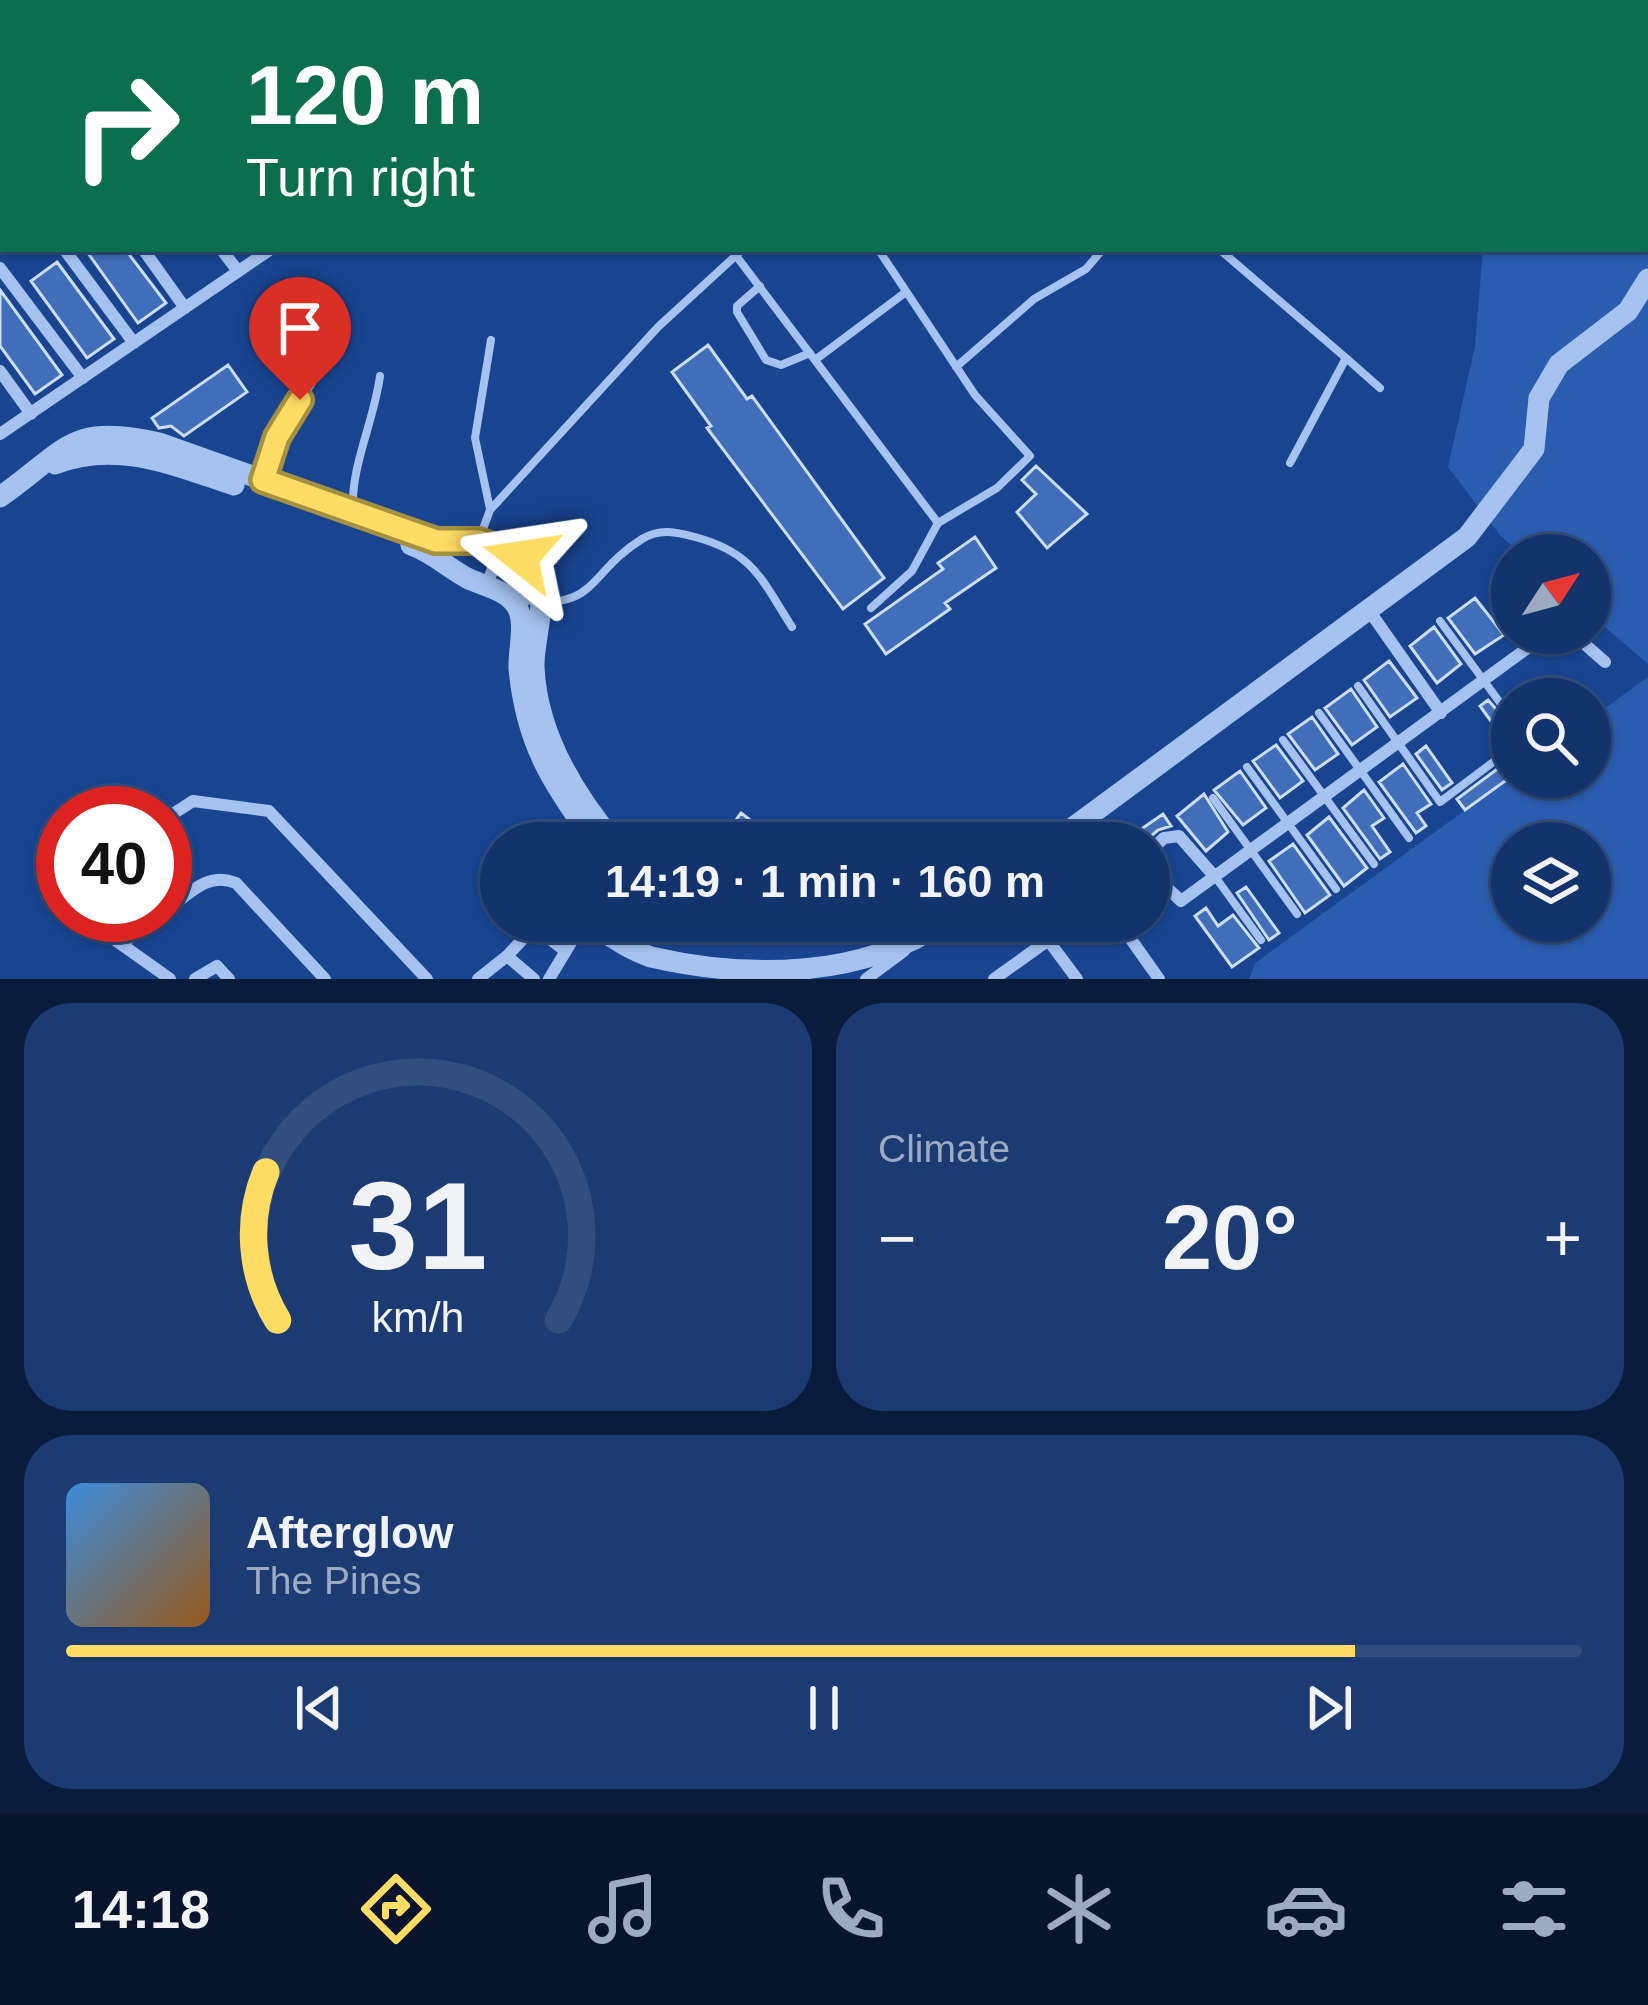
<!DOCTYPE html>
<meta charset="utf-8">
<style>
:root{--surface:#12336c;--page:#1b3b72;--text:#f1f3f6;--muted:#9caac2;--line:#314e7f;--accent:#ffdd64}
body{margin:0;font-family:Arial,sans-serif;background:var(--page);color:var(--text);height:100vh;display:flex;flex-direction:column;font-size:45px;white-space:nowrap}
*{box-sizing:border-box;margin:0}
p{font-size:39px;color:var(--muted)}
.icon{flex:none;width:66px;height:66px;fill:none;stroke:currentColor;stroke-width:2;stroke-linecap:round;stroke-linejoin:round}
.map{position:relative;height:979px;overflow:hidden}
.side{display:flex;flex-direction:column;gap:24px;padding:24px;background:#0a1c3b;flex:1}
.side>*{flex:none}
.top-card{position:absolute;left:0px;top:0px;width:1650px;height:252px;box-shadow:0 3px 9px #0004,0 0 0 3px var(--line);background:#0b6e4f;color:#fff;overflow:hidden}
.needle{width:78px;rotate:54deg}
.tools{position:absolute;left:1491px;top:534px;display:grid;gap:24px}
.tools a{display:grid;place-items:center;width:120px;height:120px;border-radius:50%;background:var(--surface);box-shadow:0 3px 9px #0004,0 0 0 3px var(--line);font-size:60px}
.speed{position:absolute;left:36px;top:786px;display:flex;gap:24px;font-size:60px;font-weight:700;text-align:center}
.speed>*{display:grid;place-content:center;width:156px;height:156px;border-radius:50%;background:var(--surface);box-shadow:0 3px 9px #0004,0 0 0 3px var(--line);line-height:1}
.speed .limit{border:18px solid #d22;background:#fff;color:#111}
.pin{position:absolute;display:grid;place-items:center;width:102px;height:102px;color:#fff;margin:-123px -51px;border-radius:50% 50% 50% 0;rotate:-45deg;box-shadow:0 0 12px #0007}
.pin .icon{rotate:45deg}
.me{position:absolute;width:132px;margin:-66px;rotate:285deg;stroke-linejoin:round;filter:drop-shadow(0 0 9px #0008)}
.turn{display:flex;align-items:center;gap:42px;height:252px;padding:0 48px;font-size:54px}
.turn .icon{width:156px;height:156px;stroke-width:2.5}
.turn b{display:block;font-size:84px;line-height:102px}
.big{font-size:90px;font-weight:800;line-height:1.1}
.side .tile{flex:1;display:flex;flex-direction:column;justify-content:center;gap:18px;min-width:0;padding:0 42px;border-radius:48px;background:var(--page)}
.side .dial{align-items:center;gap:0}
.dial svg{height:312px;overflow:visible;fill:none;stroke:var(--line);stroke-width:7;stroke-linecap:round;text-anchor:middle}
.dial text{fill:var(--text);stroke:none}
.song{display:flex;align-items:center;gap:36px}
.cover{width:144px;height:144px;border-radius:18px;background:linear-gradient(135deg,hsl(210 70% 55%),hsl(30 70% 35%))}
.played{height:12px;border-radius:6px;background:linear-gradient(90deg,var(--accent) 85%,var(--line) 85%)}
.keys{display:flex;justify-content:space-around;direction:ltr}
.heat{display:flex;justify-content:space-between;align-items:center;font-size:66px;direction:ltr}
.side .tiles{flex:1;display:grid;gap:24px;grid-template-columns:1fr 1fr}
.tile:last-child{grid-column:span 2}
.trip{position:absolute;left:480px;top:822px;width:690px;height:120px;border-radius:60px;background:var(--surface);box-shadow:0 3px 9px #0004,0 0 0 3px var(--line);font-weight:800;line-height:120px;text-align:center}
.dock{display:flex;height:192px;justify-content:space-around;align-items:center;background:#07142b;color:var(--muted)}
.dock .icon{width:84px;height:84px}
.dock .on{color:var(--accent)}
.dock b{font-size:54px;color:var(--text)}
.map>svg:first-child{display:block}
.green{fill:#2a5daf;fill-rule:evenodd}
.building{fill:#406eb9;stroke:#ccdefb;stroke-width:3}
.lines{fill:none;stroke-linecap:round;stroke-linejoin:round}
.service{stroke:#a5c2f0;stroke-width:8}
.minor{stroke:#a5c2f0;stroke-width:12}
.tertiary{stroke:#a5c2f0;stroke-width:21}
.route-casing{stroke:#a69041;stroke-width:30}
.route{stroke:#ffdd64;stroke-width:21}
</style>
<div class="map">
<svg width="1648" height="979" viewBox="0 0 1648 979">
<rect width="100%" height="100%" fill="#184490"/>
<!-- green -->
<path class="green" d="M1648 107V664L1590 614V555H1522L1500 535 1448 467 1475 346 1483 249H1647Z
M1648 677V979H1249L1255 963 1512 776 1590 777V719ZM1512 843H1590V921H1512Z"/>
<!-- building -->
<path class="building" d="M85 249H125L166 303 138 323Z
M57 262 114 339 87 358 31 281Z
M0 290 62 375 35 394 0 346Z
M708 345 747 399 752 396 884 578 843 609 707 428 711 426 672 372Z
M228 365 247 392 184 436 171 426 159 428 152 418Z
M1036 466 1087 514 1047 548 1017 512 1036 494 1022 480Z
M975 537 996 568 945 603 950 609 886 654 865 624 943 569 938 563Z
M1475 598 1504 635 1475 654 1448 618Z
M1434 627 1461 664 1437 683 1410 646Z
M1389 661 1417 698 1390 717 1364 680Z
M1351 689 1377 727 1352 745 1325 708Z
M1488 700 1512 727V740L1506 742 1480 706Z
M1312 717 1338 754 1315 770 1288 734Z
M1276 745 1303 781 1280 798 1253 761Z
M1426 746 1452 783 1442 790 1416 754Z
M1512 758V776L1465 810 1457 799Z
M1403 764 1431 804 1417 813 1426 826 1416 833 1379 782Z
M1240 771 1266 808 1243 825 1214 790Z
M1364 790 1384 818 1372 826 1390 852 1380 859 1343 808Z
M1204 794 1228 832 1206 851 1177 816Z
M741 813 762 829 751 843H741L727 832Z
M1163 814 1171 826 1158 830 1143 843H1121Z
M1329 817 1367 868 1344 886 1307 835Z
M1293 844 1330 895 1305 913 1269 861Z
M1246 887 1279 933 1269 940 1237 893Z
M1206 908 1218 926 1233 915 1259 948 1232 967 1195 916Z"/>
<g class="lines">
<!-- service -->
<path class="service" d="M936 0 938 3
M1446 0 1448 3
M1344 3 1348 0
M731 249 938 523 997 488 1030 456 975 395 878 249
M1219 249 1346 358 1290 463
M760 286 737 306V312L766 360 781 365 810 353
M1346 358 1380 388
M815 360 906 292
M956 367 1034 299 1086 269 1103 249
M264 479 277 437 324 364
M353 508C351 466 374 421 380 376
M490 509 475 438 491 340
M479 540 490 510 658 327 743 249
M518 599C597 613 587 573 642 539 660 528 676 532 695 537 754 553 761 579 792 627
M871 608 912 571 938 523
M1440 621 1512 719
M1358 686 1440 802 1512 748
M1319 713 1409 838
M1283 740 1374 864
M1247 767 1336 889
M1213 798 1297 914
M1216 878 1261 940"/>
<!-- minor -->
<path class="minor" d="M39 0 41 3
M119 0 128 3
M278 0 280 3
M357 0 359 3
M433 0 436 3
M513 0 515 3
M590 0 592 3
M89 3 93 0
M141 3 150 0
M629 3 633 0
M0 69 3 66
M0 162 3 166
M64 249 134 343
M143 249 185 308
M221 249 238 271
M0 268 83 378
M0 371 31 414
M0 434 271 249
M487 586 500 547
M1368 609 1441 713
M1572 633 1605 662
M165 819 193 801 269 811 427 979
M1149 852 1164 838 1179 836 1215 877
M1149 871 1181 901 1548 633
M165 912C188 895 207 871 236 883L325 979
M80 915 170 979
M1118 921 1159 979
M535 927 564 950
M1048 940 1077 979
M121 944 161 915
M507 956 534 979
M195 979 217 966 229 979
M478 979 507 956 540 921
M549 979 584 921
M866 979 904 951
M994 979 1075 921"/>
<!-- tertiary -->
<path class="tertiary" d="M55 464C117 440 173 465 234 485
M0 497C67 450 70 422 159 443L436 541C466 541 511 539 532 566 552 591 533 638 534 667 537 734 573 793 615 843
M411 545C433 553 447 567 467 578 483 586 505 589 516 605 527 622 518 649 519 669 526 742 551 782 593 839
M1052 843 1467 537 1534 449 1539 398 1559 364 1628 311 1648 279
M586 921C607 934 628 949 651 957 747 979 862 979 945 921"/>
</g>
<g class="lines">
<defs>
<path id="route" d="M300 400 277 437 263 480 436 541H479L521 557"/>
</defs>
<!-- route casing -->
<use href="#route" class="route-casing"/>
<!-- route -->
<use href="#route" class="route"/>
</g>
</svg>
<div class="tools">
<a><svg class="needle" viewBox="-14 -14 28 28"><path d="M0-13l5 13h-10z" fill="#e53935"/><path d="M0 13l5-13h-10z" fill="#9caac2"/></svg></a>
<a><svg class="icon" aria-label="search" viewBox="0 0 24 24"><circle cx="10" cy="10" r="6"/><path d="M15 15l6 6"/></svg></a>
<a><svg class="icon" aria-label="layers" viewBox="0 0 24 24"><path d="M12 4l9 5-9 5-9-5zM3 14l9 5 9-5"/></svg></a>
</div>
<div class="speed"><div class="limit">40</div></div>
<div class="pin" style="left:300px;top:400px;background:#d93025"><svg class="icon" aria-label="arrive" viewBox="0 0 24 24"><path d="M6 21V4h12l-3 4 3 4H6"/></svg></div>
<svg class="me" style="left:521px;top:557px" viewBox="-20 -20 40 40"><path d="M0-17L14 15 0 8-14 15z" fill="#ffdd64" stroke="#fff" stroke-width="4"/></svg>
<div class="trip">14:19 · 1 min · 160 m</div>
<div class="top-card">
<div class="turn"><svg class="icon" aria-label="right" viewBox="0 0 24 24"><path d="M7 20v-9h11M14 6l5 5-5 5"/></svg><div><b>120 m</b>Turn right</div></div>
</div>
</div>
<section class="side">
<div class="tiles">
<div class="tile dial"><svg viewBox="0 0 100 80">
<path d="M14 69A42 42 0 1 1 86 69"/>
<path d="M14 69A42 42 0 0 1 11 31" stroke="#ffdd64"/>
<text x="50" y="56" font-size="32" font-weight="700">31</text>
<text x="50" y="72" font-size="11">km/h</text>
</svg></div>
<div class="tile"><p>Climate</p>
<div class="heat"><a>−</a><b class="big">20°</b><a>+</a></div>
</div>
<div class="tile">
<div class="song"><i class="cover"></i><div><b>Afterglow</b><p>The Pines</p></div></div>
<div class="played"></div>
<div class="keys"><svg class="icon" aria-label="previous" viewBox="0 0 24 24"><path d="M18 5L8 12l10 7zM5 5v14"/></svg><svg class="icon" aria-label="pause" viewBox="0 0 24 24"><path d="M8 5v14M16 5v14"/></svg><svg class="icon" aria-label="next" viewBox="0 0 24 24"><path d="M6 5l10 7-10 7zM19 5v14"/></svg></div>
</div>
</div>
</section>
<nav class="dock">
<b>14:18</b>
<svg class="icon on" aria-label="directions" viewBox="0 0 24 24"><path d="M12 3l9 9-9 9-9-9zM9 14v-3h6M13 9l2 2-2 2"/></svg>
<svg class="icon" aria-label="music" viewBox="0 0 24 24"><path d="M9 18V5l10-2v13"/><circle cx="6" cy="18" r="3"/><circle cx="16" cy="16" r="3"/></svg>
<svg class="icon" aria-label="phone" viewBox="0 0 24 24"><path d="M5 4h4l2 5-3 2q2 4 5 5l2-3 5 2v4C11 20 4 13 5 4z"/></svg>
<svg class="icon" aria-label="climate" viewBox="0 0 24 24"><path d="M12 3v18M4 7l16 10M4 17L20 7"/></svg>
<svg class="icon" aria-label="car" viewBox="0 0 24 24"><path d="M5 17H2v-5l4-1 3-4h7l3 4 3 1v5h-3M9 17h6M6 11h13"/><circle cx="7" cy="17" r="2"/><circle cx="17" cy="17" r="2"/></svg>
<svg class="icon" aria-label="filters" viewBox="0 0 24 24"><path d="M4 7h16M4 17h16"/><circle cx="9" cy="7" r="2"/><circle cx="15" cy="17" r="2"/></svg>
</nav>
